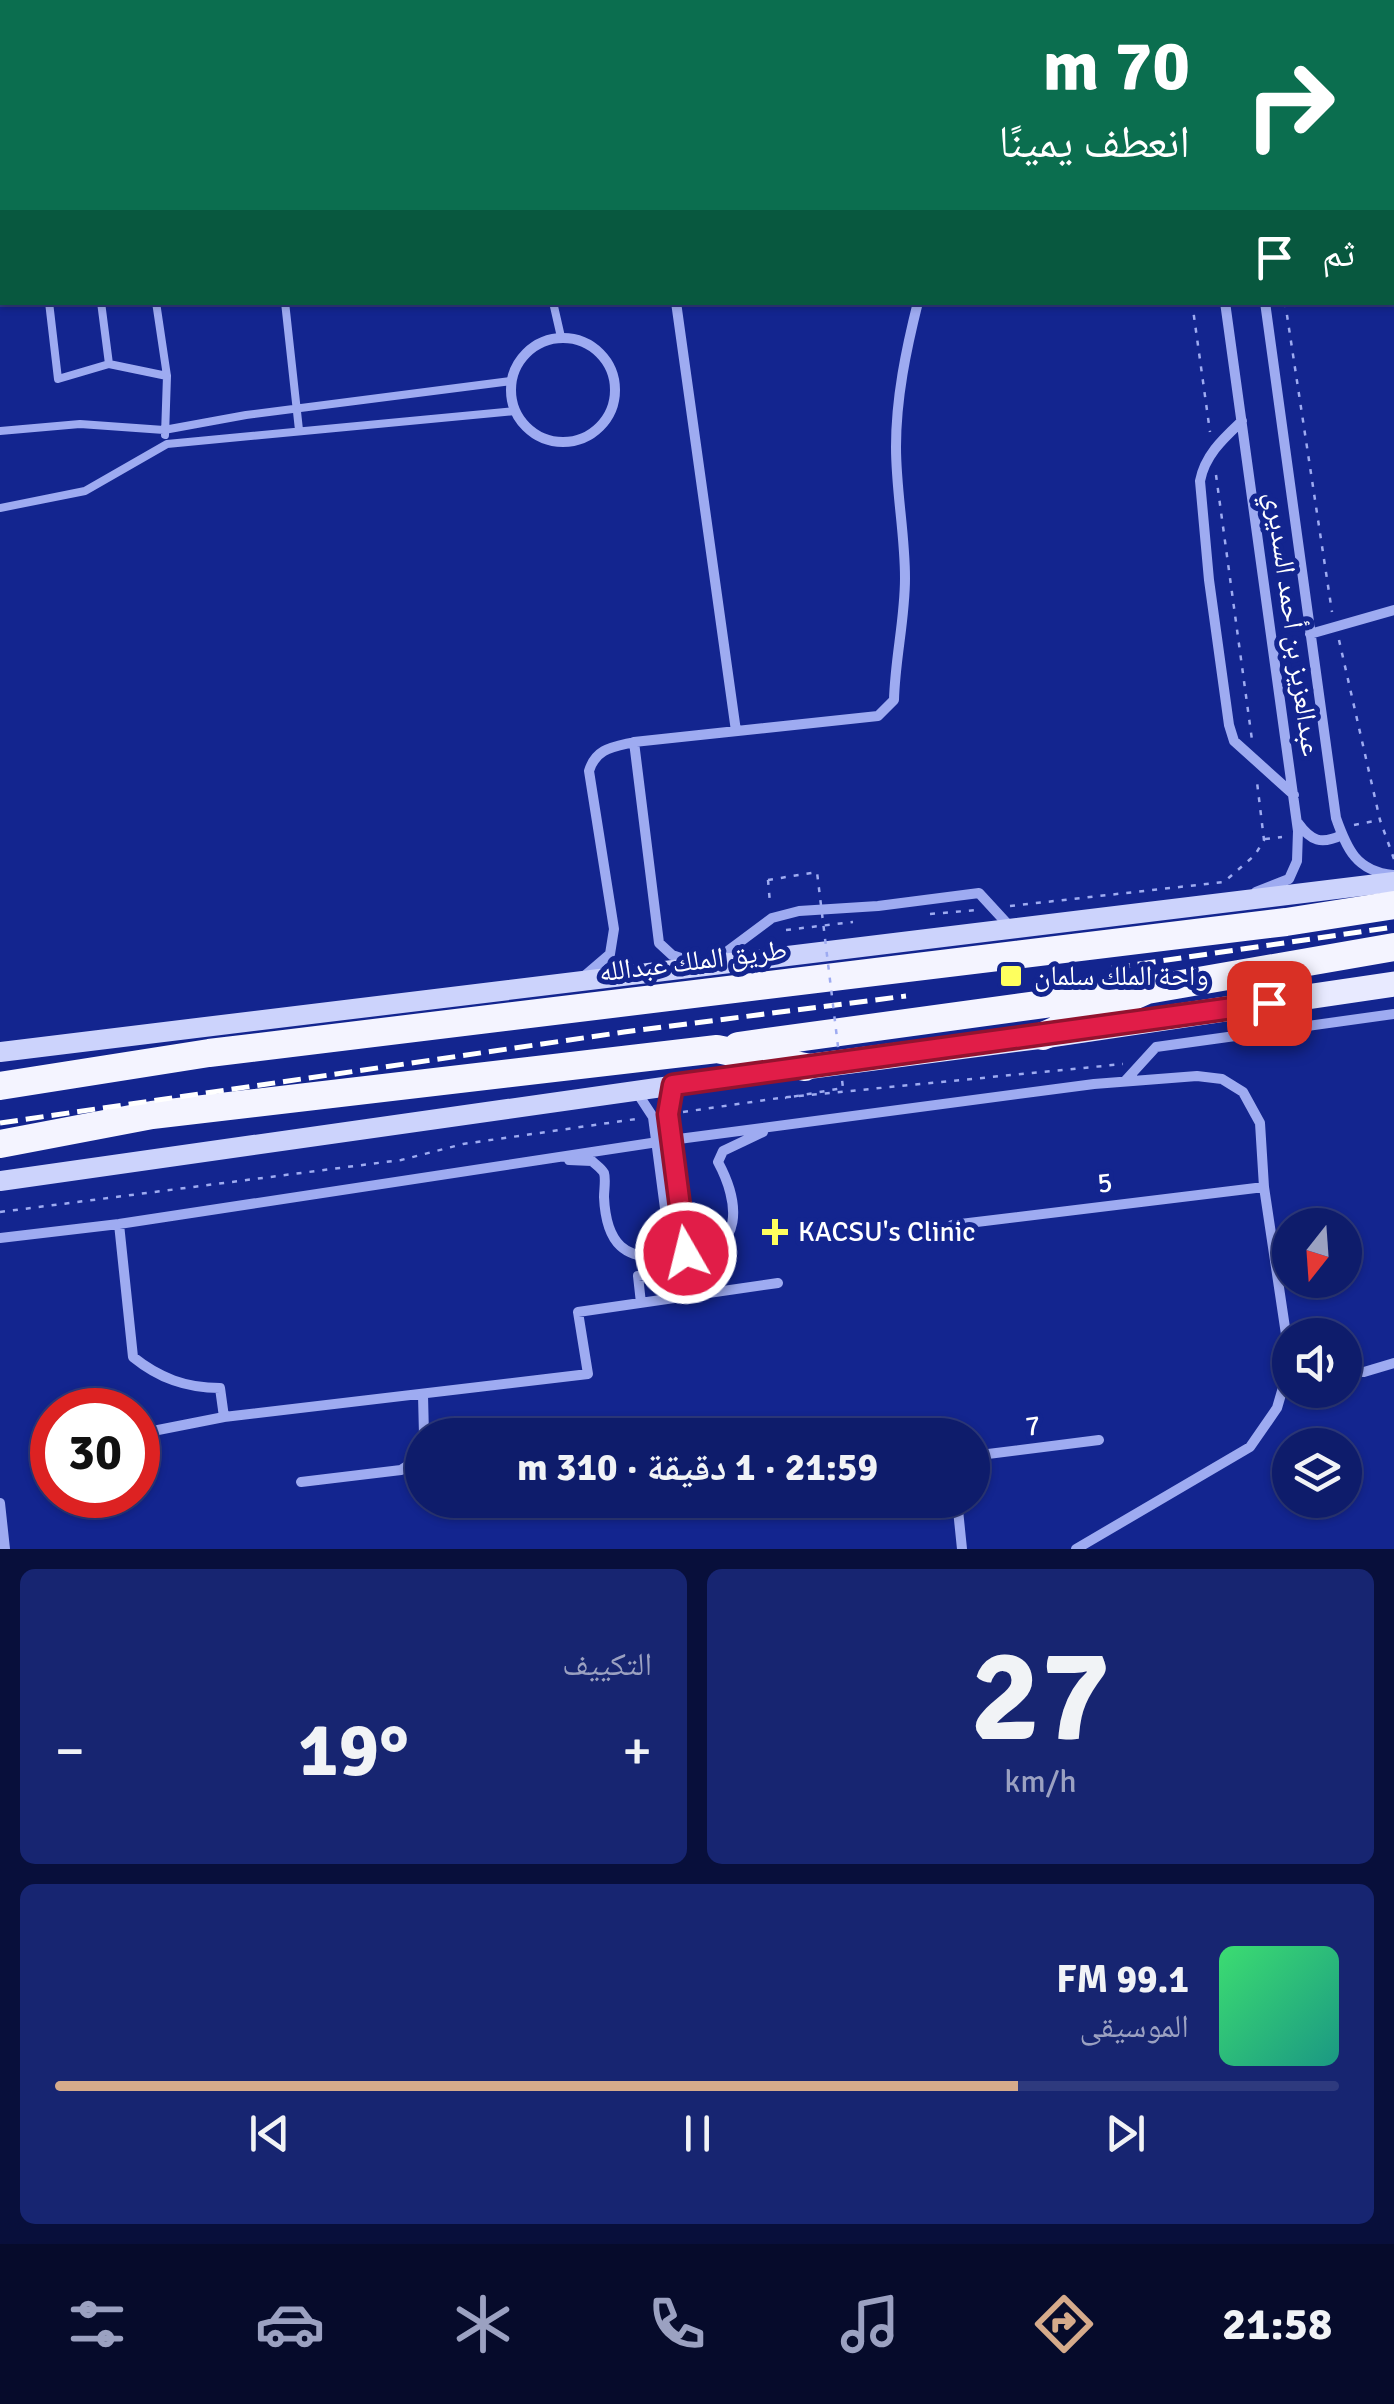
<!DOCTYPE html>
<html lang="ar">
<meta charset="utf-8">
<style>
:root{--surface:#0e1c6b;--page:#172571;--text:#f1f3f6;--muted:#9ba1c1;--line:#2e3a7e;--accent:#d6ab8b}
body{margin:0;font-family:Signika,"Noto Naskh Arabic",sans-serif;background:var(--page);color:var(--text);direction:rtl;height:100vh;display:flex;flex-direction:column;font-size:38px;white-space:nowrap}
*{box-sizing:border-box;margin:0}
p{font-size:32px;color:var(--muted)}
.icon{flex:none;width:55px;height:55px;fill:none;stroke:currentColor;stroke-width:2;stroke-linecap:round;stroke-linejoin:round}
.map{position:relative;height:1549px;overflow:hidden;direction:ltr}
.details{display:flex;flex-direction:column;gap:20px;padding:20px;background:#080f3b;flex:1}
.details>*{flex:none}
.top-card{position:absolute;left:0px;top:0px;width:1395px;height:305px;box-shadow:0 2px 8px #0004,0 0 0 2px var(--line);direction:rtl;background:#0b6e4f;color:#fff;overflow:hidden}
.needle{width:65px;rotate:197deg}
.buttons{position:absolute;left:1272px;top:1208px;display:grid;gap:20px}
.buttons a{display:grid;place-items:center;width:90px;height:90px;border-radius:50%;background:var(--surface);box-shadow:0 2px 8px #0004,0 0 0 2px var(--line);font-size:50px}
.speed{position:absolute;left:30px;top:1388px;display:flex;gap:20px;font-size:50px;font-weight:700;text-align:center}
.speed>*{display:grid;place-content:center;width:130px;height:130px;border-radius:50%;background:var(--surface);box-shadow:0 2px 8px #0004,0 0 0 2px var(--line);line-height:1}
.speed .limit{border:15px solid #d22;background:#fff;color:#111}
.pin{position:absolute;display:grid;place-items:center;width:85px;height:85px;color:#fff;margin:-42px;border-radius:20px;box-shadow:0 5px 15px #0006}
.me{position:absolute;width:110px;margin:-55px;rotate:352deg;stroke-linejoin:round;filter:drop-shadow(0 0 8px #0008)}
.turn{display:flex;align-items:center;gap:35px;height:210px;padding:0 40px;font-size:45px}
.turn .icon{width:130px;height:130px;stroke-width:2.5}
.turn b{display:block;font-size:70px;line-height:85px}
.then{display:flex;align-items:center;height:95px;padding:0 40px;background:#0003;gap:20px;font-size:38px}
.big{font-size:75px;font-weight:700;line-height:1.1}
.details .tile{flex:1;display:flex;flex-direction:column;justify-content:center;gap:15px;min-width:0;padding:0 35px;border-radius:15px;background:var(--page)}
.details .dial{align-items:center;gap:0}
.dial b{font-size:130px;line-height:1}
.song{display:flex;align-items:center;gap:30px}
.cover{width:120px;height:120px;border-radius:15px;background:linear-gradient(135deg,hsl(140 70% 55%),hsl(170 70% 35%))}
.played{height:10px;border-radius:5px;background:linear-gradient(90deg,var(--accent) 75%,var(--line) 75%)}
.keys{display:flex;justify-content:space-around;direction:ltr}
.heat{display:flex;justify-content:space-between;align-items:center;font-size:55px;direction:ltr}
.details .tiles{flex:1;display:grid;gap:20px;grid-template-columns:1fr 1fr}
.tile:last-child{grid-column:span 2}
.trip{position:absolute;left:405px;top:1418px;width:585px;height:100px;border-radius:50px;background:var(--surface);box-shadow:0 2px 8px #0004,0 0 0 2px var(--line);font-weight:700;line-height:100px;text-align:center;direction:rtl}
.tab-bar{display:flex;height:160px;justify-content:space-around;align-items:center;background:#060b2b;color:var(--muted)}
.tab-bar .icon{width:70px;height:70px}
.tab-bar .current{color:var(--accent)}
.tab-bar b{font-size:45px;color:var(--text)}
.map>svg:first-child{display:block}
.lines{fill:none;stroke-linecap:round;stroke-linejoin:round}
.path{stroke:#9eabf1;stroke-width:2.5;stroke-dasharray:5 8;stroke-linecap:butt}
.service{stroke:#9eabf1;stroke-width:8}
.minor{stroke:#9eabf1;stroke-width:10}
.secondary{stroke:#ccd3fc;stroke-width:20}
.primary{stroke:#e8eaff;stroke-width:25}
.trunk{stroke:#f4f4ff;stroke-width:28}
.rail{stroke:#fff;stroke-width:5;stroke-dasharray:18 8;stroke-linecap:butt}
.path-bridge{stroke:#9eabf1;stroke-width:2.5;stroke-dasharray:5 8;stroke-linecap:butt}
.route-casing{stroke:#92132f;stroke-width:25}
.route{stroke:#e11d48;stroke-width:18}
.poi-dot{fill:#feff5e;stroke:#13258f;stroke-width:4}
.labels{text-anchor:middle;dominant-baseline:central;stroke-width:10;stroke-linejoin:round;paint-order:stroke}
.street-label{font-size:28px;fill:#fff;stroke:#13258f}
.poi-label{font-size:28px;fill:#fff;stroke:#13258f;text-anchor:start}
</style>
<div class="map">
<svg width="1394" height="1549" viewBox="0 0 1394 1549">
<rect width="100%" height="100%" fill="#13258f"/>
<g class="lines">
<!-- path -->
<path class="path" d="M1151 0 1152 2
M1242 0V2
M1192 302 1210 432
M1285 302 1332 612
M1216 475 1252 740
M1339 640 1380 820 1394 859
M1354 825 1380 820
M1265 839 1282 837
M768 880 770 903
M1010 906 1224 882 1255 855 1264 840 1257 782
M930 914 977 910
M786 930 853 922
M683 1112 779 1098 1123 1064
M0 1212 401 1160 463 1144 636 1119"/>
<!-- service -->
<path class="service" d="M116 0V2
M396 0 399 2
M49 302 58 379 109 364 167 376
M101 302 109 364
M156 302 167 376 165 435
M285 302 299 430
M553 302 561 337
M0 431 80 424 164 430 246 415 511 381
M0 508 85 491 167 444 515 411"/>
<!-- minor -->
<path class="minor" d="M1182 0V2
M1224 0V2
M676 302 736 731
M1225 302 1298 831 1297 861 1289 879 1256 892
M1265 302 1336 818C1347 849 1356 871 1393 875
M511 390a52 52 0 1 1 104 0a52 52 0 1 1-104 0Z
M1242 421C1223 439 1205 455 1200 481L1209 580 1229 725 1234 741 1294 795
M1310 634 1394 610
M634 742 659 943 672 955 693 962
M1298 823C1311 841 1321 845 1342 835
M717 959 772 918 799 911 878 906 979 893 1013 930
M582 978 610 954 614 929 589 771C596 748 613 747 634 742L878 716 894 700C895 659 905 619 905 578 905 534 896 491 896 447 896 398 906 350 918 302
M1125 1081 1156 1047 1394 1014
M673 1086 668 1114 686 1253
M636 1091 653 1117 671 1254 665 1271 686 1253C746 1253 739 1201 718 1162L723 1151 763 1132
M569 1160 592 1161C596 1165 601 1168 604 1173 606 1179 604 1190 604 1197 606 1242 624 1264 671 1254
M119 1224 133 1357C159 1378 186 1388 220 1388L224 1417 158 1430
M952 1225 1264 1187
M0 1238 119 1224 671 1140 1094 1084 1197 1076 1222 1079 1243 1092 1260 1123 1264 1187 1287 1341 1289 1367 1277 1408 1250 1447 1076 1549
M641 1303 638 1276 665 1271
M1345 1371 1364 1372 1394 1363
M423 1395 424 1435
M224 1417 588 1374 578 1312 778 1283
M972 1456 1099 1440
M301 1482 401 1470 418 1459 422 1446
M957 1500 962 1549
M0 1503 5 1549"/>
<!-- secondary -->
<path class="secondary" d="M0 1052 1394 882
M0 1181 790 1069"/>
<!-- primary -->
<path class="primary" d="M805 1067 1043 1036 1394 984"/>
<!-- trunk -->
<path class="trunk" d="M1043 1036 1147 990 1394 947
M738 1046 1147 990
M0 1086 209 1053 1286 922 1394 905
M0 1144 152 1115 717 1049 805 1067"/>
<!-- rail -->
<path class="rail" d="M1112 968 1394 927
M0 1123 624 1032 906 996"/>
<!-- path-bridge -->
<path class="path-bridge" d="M768 880 817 872 843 1088 785 1098"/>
</g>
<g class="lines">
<defs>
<path id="route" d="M686 1253 668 1114 673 1085 1269 1003"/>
</defs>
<!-- route casing -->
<use href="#route" class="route-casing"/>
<!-- route -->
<use href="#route" class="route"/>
</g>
<!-- markers -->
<g class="poi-dot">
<rect x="999" y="964" width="24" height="24" rx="5"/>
<path d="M770 1217h10v10h10v10h-10v10h-10v-10h-10v-10h10z"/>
</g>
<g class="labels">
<!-- street labels -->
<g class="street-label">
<text transform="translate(1293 624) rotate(82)">عبدالعزيز بن أحمد السديري</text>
<text transform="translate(693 961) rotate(-7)">طريق الملك عبدالله</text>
<text transform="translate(1105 1183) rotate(-7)">5</text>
<text transform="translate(1033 1426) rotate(-7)">7</text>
</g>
<!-- poi labels -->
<g class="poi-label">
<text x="1034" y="976">واحة الملك سلمان</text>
<text x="798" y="1232">KACSU's Clinic</text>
</g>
</g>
</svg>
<div class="buttons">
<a><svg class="needle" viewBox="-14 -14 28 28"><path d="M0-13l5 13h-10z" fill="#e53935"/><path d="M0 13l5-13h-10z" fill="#9ba1c1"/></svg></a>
<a><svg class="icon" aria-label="sound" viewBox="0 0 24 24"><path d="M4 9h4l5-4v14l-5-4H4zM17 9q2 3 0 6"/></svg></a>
<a><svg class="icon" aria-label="layers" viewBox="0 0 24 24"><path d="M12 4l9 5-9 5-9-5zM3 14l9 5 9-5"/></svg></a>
</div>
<div class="speed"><div class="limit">30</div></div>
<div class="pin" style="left:1269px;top:1003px;background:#d93025"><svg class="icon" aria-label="arrive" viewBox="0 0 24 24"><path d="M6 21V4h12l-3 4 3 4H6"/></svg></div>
<svg class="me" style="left:686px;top:1253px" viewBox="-20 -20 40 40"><circle r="17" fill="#e11d48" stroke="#fff" stroke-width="3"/><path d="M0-11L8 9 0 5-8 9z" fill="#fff"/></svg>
<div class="trip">21:59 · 1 دقيقة · 310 m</div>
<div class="top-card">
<div class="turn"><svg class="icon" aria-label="right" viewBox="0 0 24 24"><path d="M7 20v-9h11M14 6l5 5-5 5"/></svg><div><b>70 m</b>انعطف يمينًا</div></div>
<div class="then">ثم<svg class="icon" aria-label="arrive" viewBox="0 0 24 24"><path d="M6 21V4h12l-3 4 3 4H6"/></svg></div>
</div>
</div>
<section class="details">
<div class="tiles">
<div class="tile dial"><b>27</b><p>km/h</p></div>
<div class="tile"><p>التكييف</p>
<div class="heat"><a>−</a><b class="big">19°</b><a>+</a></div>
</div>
<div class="tile">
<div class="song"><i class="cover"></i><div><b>99.1 FM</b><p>الموسيقى</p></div></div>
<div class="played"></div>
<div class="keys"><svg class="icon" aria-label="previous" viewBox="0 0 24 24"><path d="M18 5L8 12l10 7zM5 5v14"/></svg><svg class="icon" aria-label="pause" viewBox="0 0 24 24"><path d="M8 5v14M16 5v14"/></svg><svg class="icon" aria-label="next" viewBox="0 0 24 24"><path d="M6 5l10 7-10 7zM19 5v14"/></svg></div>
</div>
</div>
</section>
<nav class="tab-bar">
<b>21:58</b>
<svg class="icon current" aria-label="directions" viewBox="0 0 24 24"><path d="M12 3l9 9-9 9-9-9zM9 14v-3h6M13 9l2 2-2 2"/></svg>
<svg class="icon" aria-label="music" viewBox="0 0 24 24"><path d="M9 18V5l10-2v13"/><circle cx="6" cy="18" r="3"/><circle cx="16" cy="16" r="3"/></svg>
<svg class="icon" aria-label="phone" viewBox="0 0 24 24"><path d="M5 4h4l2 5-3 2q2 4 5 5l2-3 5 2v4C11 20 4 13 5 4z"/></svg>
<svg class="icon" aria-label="climate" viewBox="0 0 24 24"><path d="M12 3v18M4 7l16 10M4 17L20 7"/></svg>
<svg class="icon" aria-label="car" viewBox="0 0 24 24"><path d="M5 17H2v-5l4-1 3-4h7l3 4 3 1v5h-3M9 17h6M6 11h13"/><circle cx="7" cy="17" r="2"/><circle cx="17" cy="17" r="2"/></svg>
<svg class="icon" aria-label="filters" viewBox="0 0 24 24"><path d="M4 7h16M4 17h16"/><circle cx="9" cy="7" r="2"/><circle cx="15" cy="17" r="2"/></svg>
</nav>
